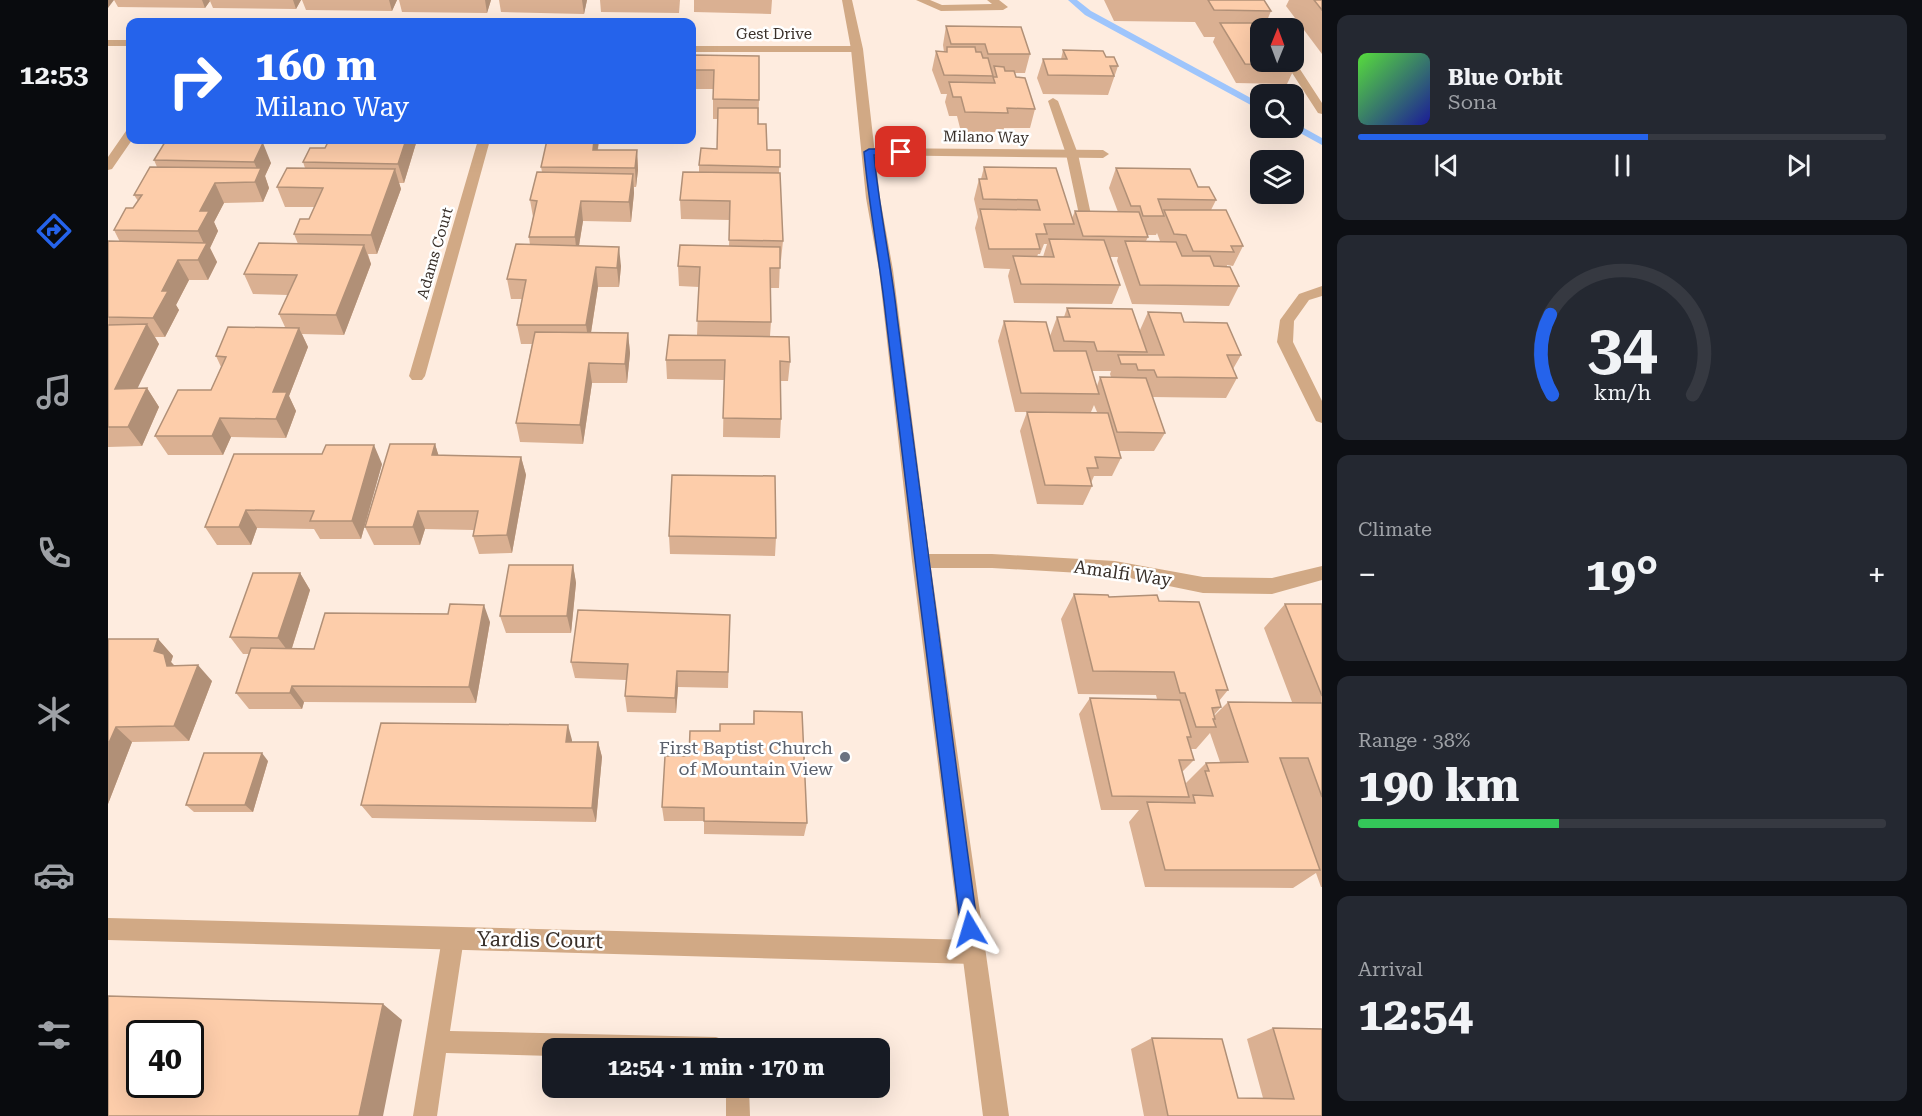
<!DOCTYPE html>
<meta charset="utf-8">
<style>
:root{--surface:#171b24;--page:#242831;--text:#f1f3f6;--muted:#9ea1a6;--line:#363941;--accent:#2563eb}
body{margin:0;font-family:"Roboto Serif",serif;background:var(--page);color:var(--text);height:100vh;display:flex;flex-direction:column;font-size:22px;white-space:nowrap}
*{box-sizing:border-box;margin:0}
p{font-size:20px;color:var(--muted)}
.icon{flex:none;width:33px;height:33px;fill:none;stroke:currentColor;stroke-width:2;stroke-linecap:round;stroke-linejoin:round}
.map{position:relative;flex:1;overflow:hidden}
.details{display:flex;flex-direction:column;gap:15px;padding:15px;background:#0d0f14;width:600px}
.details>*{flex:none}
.top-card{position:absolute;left:18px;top:18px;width:570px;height:126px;border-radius:12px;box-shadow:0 6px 24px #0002;background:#2563eb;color:#fff;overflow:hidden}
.needle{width:39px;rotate:1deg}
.controls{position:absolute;left:1142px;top:18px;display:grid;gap:12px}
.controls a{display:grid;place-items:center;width:54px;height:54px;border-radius:12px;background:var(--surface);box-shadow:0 6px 24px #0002;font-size:30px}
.speed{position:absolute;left:18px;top:1020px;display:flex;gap:12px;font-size:30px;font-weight:700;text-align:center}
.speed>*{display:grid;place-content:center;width:78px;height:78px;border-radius:50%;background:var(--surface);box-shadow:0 6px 24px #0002;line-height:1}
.speed .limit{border:3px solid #111;border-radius:9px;background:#fff;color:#111}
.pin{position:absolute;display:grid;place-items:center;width:51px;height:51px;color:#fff;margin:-26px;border-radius:12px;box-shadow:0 3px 9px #0006}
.me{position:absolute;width:66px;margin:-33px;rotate:353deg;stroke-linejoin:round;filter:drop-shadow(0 0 4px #0008)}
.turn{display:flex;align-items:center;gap:21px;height:126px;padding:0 30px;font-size:27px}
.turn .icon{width:78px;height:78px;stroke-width:2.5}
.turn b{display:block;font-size:42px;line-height:51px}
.big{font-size:45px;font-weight:700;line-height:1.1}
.details .widget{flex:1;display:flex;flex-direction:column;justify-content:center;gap:9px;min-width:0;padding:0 21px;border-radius:12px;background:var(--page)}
.details .dial{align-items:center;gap:0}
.dial svg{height:156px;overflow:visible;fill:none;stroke:var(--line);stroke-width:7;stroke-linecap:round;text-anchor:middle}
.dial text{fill:var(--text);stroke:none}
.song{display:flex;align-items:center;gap:18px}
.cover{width:72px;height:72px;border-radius:9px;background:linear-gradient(135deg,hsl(110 70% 55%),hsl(240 70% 35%))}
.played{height:6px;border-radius:3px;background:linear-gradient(90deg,var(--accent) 55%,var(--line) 55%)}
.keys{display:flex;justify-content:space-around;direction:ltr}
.heat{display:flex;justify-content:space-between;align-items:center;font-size:33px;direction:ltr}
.charge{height:9px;border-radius:4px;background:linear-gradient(90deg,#34c759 38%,var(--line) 0)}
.trip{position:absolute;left:434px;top:1038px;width:348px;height:60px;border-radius:12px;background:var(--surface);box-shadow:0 6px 24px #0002;font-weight:700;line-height:60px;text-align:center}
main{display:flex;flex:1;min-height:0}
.menu{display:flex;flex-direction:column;width:108px;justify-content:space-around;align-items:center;background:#090b0e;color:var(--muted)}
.menu .icon{width:42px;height:42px}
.menu .active{color:var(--accent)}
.menu b{font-size:27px;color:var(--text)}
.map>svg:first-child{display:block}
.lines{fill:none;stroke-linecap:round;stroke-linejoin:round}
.stream{fill:#9ec5fc;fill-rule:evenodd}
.service{fill:#d1a985;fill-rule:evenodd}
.minor{fill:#d1a985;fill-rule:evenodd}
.tertiary{fill:#d1a985;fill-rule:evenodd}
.wall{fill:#dab092;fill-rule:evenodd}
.shaded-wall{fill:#b19077}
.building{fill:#fdcdaa;stroke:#b19077;stroke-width:1.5;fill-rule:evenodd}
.route{fill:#2563eb;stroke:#184099;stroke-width:1.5}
.worship-dot{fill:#6b7280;stroke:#fff;stroke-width:2}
.labels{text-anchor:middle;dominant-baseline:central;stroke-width:5;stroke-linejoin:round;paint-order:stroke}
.far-street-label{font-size:15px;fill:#382f29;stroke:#fff}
.street-label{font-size:18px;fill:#382f29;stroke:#fff}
.worship-label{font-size:18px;fill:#5b616d;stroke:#fff;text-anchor:end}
.near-street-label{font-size:21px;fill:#382f29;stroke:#fff}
</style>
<main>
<nav class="menu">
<b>12:53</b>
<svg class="icon active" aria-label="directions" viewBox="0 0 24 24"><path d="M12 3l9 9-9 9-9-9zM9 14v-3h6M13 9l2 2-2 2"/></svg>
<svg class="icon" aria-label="music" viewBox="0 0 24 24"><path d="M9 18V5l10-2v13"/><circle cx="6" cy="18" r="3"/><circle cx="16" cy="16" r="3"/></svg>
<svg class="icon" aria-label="phone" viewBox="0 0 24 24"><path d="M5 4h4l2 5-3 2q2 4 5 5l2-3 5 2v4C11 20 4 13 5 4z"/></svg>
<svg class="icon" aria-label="climate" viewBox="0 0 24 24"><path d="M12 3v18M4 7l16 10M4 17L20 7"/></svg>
<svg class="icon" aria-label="car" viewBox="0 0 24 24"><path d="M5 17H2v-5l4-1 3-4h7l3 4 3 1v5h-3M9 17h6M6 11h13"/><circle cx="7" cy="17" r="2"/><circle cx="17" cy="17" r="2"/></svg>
<svg class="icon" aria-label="filters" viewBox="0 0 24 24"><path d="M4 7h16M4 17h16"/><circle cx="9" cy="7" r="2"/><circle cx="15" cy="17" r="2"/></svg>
</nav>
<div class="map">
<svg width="1214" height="1116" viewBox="0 0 1214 1116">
<rect width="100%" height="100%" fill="#feecdf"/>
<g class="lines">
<!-- stream -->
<path class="stream" d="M960 0H969L983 11 1152 103V110L977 15Z
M1185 122 1214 138V145L1183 128H1185Z"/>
<!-- service -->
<path class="service" d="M808 0H822L834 5 884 4 879 0H891L900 7 895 10 833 11Z
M1186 60 1214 103V114L1210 113 1177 62Z
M945 98 950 101 970 154 985 224 983 227 979 228 973 224 958 154 940 101Z
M345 927 352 931 356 938 342 1031 608 1037 616 1040 619 1048H444V1056L338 1053 329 1116H305L334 938 338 931Z
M618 1088H641L642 1116H618Z"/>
<!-- minor -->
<path class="minor" d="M0 40H22V46H0Z
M584 46H749L755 49 749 52H584Z
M22 130V140H24L4 169 0 170V157L18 131Z
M370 140H382L317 376 314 380H304L301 376Z
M761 148 995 150 1001 154 995 158 757 155 755 152Z
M1214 286V296L1201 300 1186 321 1185 342 1214 401V423L1208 421 1206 417 1169 342 1172 320 1191 294Z
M813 554H884L1007 561 1095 577 1164 578 1214 566V580L1164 594 1095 593 1007 575 884 568H813L807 566 804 561 807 556Z
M0 918 865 940 873 944 877 952 873 960 865 964 0 940Z"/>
<!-- tertiary -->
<path class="tertiary" d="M734 0H744L755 49 772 198 785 270 822 561 901 1116H875L804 561 771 270 758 198 743 49Z"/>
</g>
<!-- wall -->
<path class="wall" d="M6 0H193L188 9 105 8 102 1 97 8 10 7Z
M194 0H289L284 11 198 10Z
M291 0H383L379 13 294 12Z
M391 0H479L476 14 393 12Z
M492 0H572L571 13 493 12Z
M586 0H664L663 14 586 12Z
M996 0H1156L1163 11 1158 23 1188 65 1179 84 1128 83 1105 42 1107 37H1096L1087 22 1006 21Z
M1181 0H1214V54L1178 6Z
M838 26 922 54 917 73H907L908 77 927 109 922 128H896L895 132H853L849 116H841L837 102 839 94H833L824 70 828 51 836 52 835 45Z
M955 50 998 57 1010 66 1000 95 935 94 929 78 935 59H953Z
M584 55 651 100 650 124 659 150H672L671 173 675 241 673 260H672L671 288H663V322L662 336 682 362 680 381H672L673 419 672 438 615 437 616 380 559 379 558 360 589 335 591 287 571 286 570 266 621 246 622 220 573 219 572 200 591 172V165L609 149 610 119H605V89H584Z
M221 140H309L296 183H291L293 189 269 254H260L263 264 236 335 194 334 200 347 181 396 188 411 178 438 123 437 115 455H60L47 436 103 390 113 367 108 356 177 327 171 314 180 295 145 294 136 274 190 244 186 234 201 219 207 207H177L169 187 197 168 195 162 217 148Z
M439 140H491L490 150H529L530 170 528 187H526V193L523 222 475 221 471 246 513 266 511 287H490L483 333H520L522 353 519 383H484L475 444 412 442 408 423 424 344H413L409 325 414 299H403L399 279 422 245 421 237 425 217 422 200 434 172 433 167Z
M139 143 163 163 157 176 161 188 155 202 116 203 106 222 110 231 102 248 109 262 100 280H81L68 305 71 310 57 337H47L51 344 29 388H39L51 407 34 446 0 447V241L12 242 6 230 25 208 30 201 26 195 49 167 46 160Z
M876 167 964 218 967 211 1010 212 1001 188 1008 168 1090 187 1108 200 1103 210 1135 246 1125 266 1119 265V266L1131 286 1121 306 1024 304 1009 261 1010 257H1002L1012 285 1004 304 906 303 900 276 902 269 876 268 867 228 870 217 866 199 871 179H873ZM1049 233 1052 241H1038L1040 237 1039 235H1048ZM936 244H939L935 257H929L930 254H932Z
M959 308 1032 330 1040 312 1076 322 1133 355 1125 369 1129 378 1118 398 1044 397 1057 433 1046 451H1011L1013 458 1004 476H986L983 483 984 486 975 505 929 504 912 431 919 412H907L890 341 896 321 942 336 949 317H956ZM984 371H1003L1002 374 1003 377H992L989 386ZM986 405 989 412H983Z
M327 444 330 455 413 457 418 475 404 553 371 554 365 536 366 530 317 529 312 545H266L257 527Z
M126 454 274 464 253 539H212L206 529 149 528 143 545H109L97 527Z
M561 536 668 538 667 556 562 554Z
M465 565 468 583 463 633H398L392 616Z
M192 573 202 590 184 648 206 649 382 622 368 703 196 702 194 709H141L128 693 141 654H135L122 637Z
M966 594 1051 601 1120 690 1111 701 1113 707 1106 715V716L1120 702H1184L1156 628 1177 604H1214V887H1213L1208 873 1185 888 1037 887 1021 822 1031 810H993L971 714 982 698 1049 699 1048 695 970 694 953 619ZM1102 733 1112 762 1098 763 1078 783 1079 789 1074 772 1086 760 1083 749H1088Z
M622 615 620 688 570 687 568 713 519 712 517 696 518 680 467 678 463 662Z
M0 639H50L65 656 63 662 66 665 104 681 81 741 24 742 0 804Z
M646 711 699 823 696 836 596 834V821H556L554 807 581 756 612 731 645 724Z
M464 740V742H490L494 757 488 822 264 818 253 805Z
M160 761 145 812H86L78 805Z
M1165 1028 1214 1116H1036L1023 1049 1044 1038 1130 1098H1155L1139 1039Z"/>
<!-- shaded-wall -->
<path class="shaded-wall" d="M0 0H6L0 8Z
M94 0H101L102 1 97 8Z
M185 0H193L188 9Z
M281 0H289L284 11Z
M377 0H383L379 13Z
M474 0H479L476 14Z
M121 140H140L128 162 119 143Z
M298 140H309L296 183 290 164Z
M486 140H491L487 167 485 150Z
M155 143 163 163 157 176 161 188 155 202 147 182 151 174 146 162Z
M529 150 530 170 528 187 527 168Z
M287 169 293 189 269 254 263 235Z
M525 174 526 193 523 222 521 202Z
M107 183 116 203 106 222 110 231 102 248 109 262 100 280 90 260 97 246 90 231 92 211Z
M473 201 475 221 469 257 467 237Z
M256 245 263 264 236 335 228 315Z
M511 247 513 266 511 287 509 268Z
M70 260 81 280 68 305 71 310 57 337 45 318 54 291Z
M488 267 490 287 481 345 478 325Z
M39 324 51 344 20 408 7 389Z
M191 328 200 347 181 396 188 411 178 438 168 419 165 392Z
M520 333 522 353 519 383 517 364Z
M481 363 484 383 475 444 472 425Z
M39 388 51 407 34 446 20 427Z
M112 418 123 437 115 455 104 436Z
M327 444 333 463 324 455Z
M266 445 274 464 253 539 244 521Z
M413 457 418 475 404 553 399 535Z
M138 510 149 528 143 545 131 527Z
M310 511 317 529 312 545 305 527Z
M465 565 468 583 463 633 459 616Z
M192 573 202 590 182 654 170 638Z
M376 605 382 622 368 703 361 687Z
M50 639 65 656 63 662 71 671 74 682 46 651Z
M90 665 104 681 81 741 66 726Z
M569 671 570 687 568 713 567 698Z
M184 686 196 702 194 709 182 693Z
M460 725 464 740 462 757 458 742Z
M8 727 24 742 0 804V745Z
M490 742 494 757 488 822 484 808Z
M154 753 160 761 145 812 137 805Z
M275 1004 294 1020 275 1116H251Z"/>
<!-- building -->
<path class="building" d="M1100 0H1156L1163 11 1106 10Z
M1206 0H1214V10Z
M1112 23H1161L1164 28H1152V62H1185V60L1188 65 1137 64Z
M838 26 913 27 922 54H880L877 44H843Z
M839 47H867L868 52H873L875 58H880L885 76 836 75 828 51 839 52Z
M955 50 995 51 998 57H1006L1010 66H1002L1006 76 940 75 935 59H959Z
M584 55 651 56V100L605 99 606 70H584Z
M886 66 896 67 897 71H906L908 77 917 78 927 109 899 108 900 113 857 112 853 97H845L841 82 887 83 885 77H889Z
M610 108H650V124H658L659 150H672V167L591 165 593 148 609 149Z
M68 140H121L119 143H155L146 162 46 160 57 142H66Z
M221 140H298L290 164 195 162 202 148H217Z
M439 140H486L485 150H529L527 168 433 167Z
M42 167 153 168 147 182 107 183 92 211H101L90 231 6 230 18 208H25L34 195H26Z
M876 167 948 168 966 224H936L939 234H928L932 249H881L872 209 932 210 929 200 875 199 871 179H879Z
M179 168 287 169 263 235 186 234 192 219H201L215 188 169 187Z
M1008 168 1082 169 1090 187H1101L1108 200 1050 199 1056 216H1035L1032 206H1023Z
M429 172 525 174 521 202 473 201 467 237H421L429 201 422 200Z
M575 172 672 173 675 241 621 240 622 201 572 200Z
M1056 210H1118L1135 246H1123L1126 252 1085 251 1078 235 1066 234Z
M967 211 1031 212 1040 237 975 236Z
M941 239 996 240 1012 285 913 284 905 256 946 257Z
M0 241 99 243 90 260H70L54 291H60L45 318 0 317Z
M1017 241 1068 242 1074 256H1102L1106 266 1122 267 1131 286 1032 285Z
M151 243 256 245 228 315 171 314 189 275 136 274Z
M408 244 511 247 509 268 488 267 478 325H409L418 280 399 279Z
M572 245 672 247V268H662L663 322 589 321 592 267 570 266Z
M959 308 1024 309 1039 352 989 351 986 342 956 341 949 317H962Z
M1040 312 1073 313 1076 322 1119 323 1133 355H1119L1129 378 1049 377 1046 370H1030L1028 364H1013L1010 355H1056Z
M896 321 938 322 946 351H978L991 394 913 393Z
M39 324 7 389 39 388 20 427H0V325Z
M120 327 191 328 165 392H179L168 419 112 418 104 436H47L70 390H103L118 357 108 356Z
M427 332 520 333 517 364 481 363 472 425 408 423Z
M561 335 681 337 682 362 672 361 673 419 615 418 617 360H558Z
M992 377 1038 378 1057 433 1009 432Z
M919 412 1000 413 1013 458 987 457 990 468H979L984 486 937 485Z
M282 444H327L324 455 413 457 399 535 365 536 370 511H310L305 527H257Z
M218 445H266L244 521H202L206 511 138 510 131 527H97L126 454H214Z
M564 475 667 476 668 538 561 536Z
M401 565H465L459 616H392Z
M145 573H192L170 638 122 637Z
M966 594 1000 595 1001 597 1049 595 1051 601 1091 602 1120 690H1108L1113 707 1104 708 1107 719H1105L1108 727H1088L1077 693H1072L1066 672 985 671Z
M342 604 376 605 361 687 184 686 182 693H128L143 648 206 649 217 613 340 614Z
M1177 604H1214V696Z
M470 610 622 615 620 672 569 671 567 698 517 696 520 664 463 662Z
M0 639H50L46 651 56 654 59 666 90 665 66 726 8 727 0 745Z
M982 698 1072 700 1083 737H1079L1086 760H1071L1081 797 1004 796Z
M1120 702 1214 703V797L1200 758H1172L1212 870H1057L1039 802 1087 803 1085 795 1105 796 1097 771H1101L1098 763 1140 762Z
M646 711 694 712 699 823 596 821V808L554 807 557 756H581L582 731H612V724H646Z
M273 723 460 725 458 742H490L484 808 253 805Z
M96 753H154L137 805H78Z
M0 996 275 1004 251 1116H0ZM32 1034H82V1084H32Z
M1165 1028 1214 1029V1116H1060L1044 1038 1114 1039 1130 1098 1186 1099Z"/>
<!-- route -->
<path class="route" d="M761 149H793L798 152 793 155H766C771 209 783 262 789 316 815 521 842 725 870 929L868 935 862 938 856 935 853 929C827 725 802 522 778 318 772 262 761 207 756 152Z"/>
<!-- markers -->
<circle class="worship-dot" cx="737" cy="757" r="6"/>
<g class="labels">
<!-- far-street labels -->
<g class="far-street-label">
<text x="666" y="34">Gest Drive</text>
<text transform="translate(878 137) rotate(1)">Milano Way</text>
<text transform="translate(327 253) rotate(-74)">Adams Court</text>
</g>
<!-- street labels -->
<g class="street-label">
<text transform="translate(1015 573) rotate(8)">Amalfi Way</text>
</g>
<!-- worship labels -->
<g class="worship-label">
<text x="725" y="747">First Baptist Church<tspan x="725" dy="21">of Mountain View</tspan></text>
</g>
<!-- near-street labels -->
<g class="near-street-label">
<text transform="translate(432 940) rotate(1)">Yardis Court</text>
</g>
</g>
</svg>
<div class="controls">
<a><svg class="needle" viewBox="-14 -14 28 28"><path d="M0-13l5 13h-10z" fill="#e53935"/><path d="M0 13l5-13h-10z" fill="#9ea1a6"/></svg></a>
<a><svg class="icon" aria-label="search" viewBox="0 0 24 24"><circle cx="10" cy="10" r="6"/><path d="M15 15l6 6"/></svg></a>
<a><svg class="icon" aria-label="layers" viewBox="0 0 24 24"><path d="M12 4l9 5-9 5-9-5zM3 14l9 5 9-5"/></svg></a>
</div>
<div class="speed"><div class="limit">40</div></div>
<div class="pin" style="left:793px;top:152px;background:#d93025"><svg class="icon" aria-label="arrive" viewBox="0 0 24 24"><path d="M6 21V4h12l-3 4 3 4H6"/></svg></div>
<svg class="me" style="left:862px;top:929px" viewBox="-20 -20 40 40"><path d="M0-17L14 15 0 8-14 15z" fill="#2563eb" stroke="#fff" stroke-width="4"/></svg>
<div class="trip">12:54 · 1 min · 170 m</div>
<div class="top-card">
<div class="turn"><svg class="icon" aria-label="right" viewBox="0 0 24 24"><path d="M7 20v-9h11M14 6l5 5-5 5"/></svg><div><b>160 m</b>Milano Way</div></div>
</div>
</div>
<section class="details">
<div class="widget">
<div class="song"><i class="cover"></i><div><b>Blue Orbit</b><p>Sona</p></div></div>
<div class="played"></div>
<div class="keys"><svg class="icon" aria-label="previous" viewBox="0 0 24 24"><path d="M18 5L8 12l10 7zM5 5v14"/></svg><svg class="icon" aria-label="pause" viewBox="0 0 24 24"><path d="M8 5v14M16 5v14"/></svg><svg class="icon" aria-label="next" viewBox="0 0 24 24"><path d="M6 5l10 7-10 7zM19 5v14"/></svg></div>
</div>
<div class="widget dial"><svg viewBox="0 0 100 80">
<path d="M14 69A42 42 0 1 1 86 69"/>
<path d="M14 69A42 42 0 0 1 13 28" stroke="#2563eb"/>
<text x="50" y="56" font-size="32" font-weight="700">34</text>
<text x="50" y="72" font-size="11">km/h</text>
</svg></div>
<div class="widget"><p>Climate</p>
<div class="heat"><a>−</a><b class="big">19°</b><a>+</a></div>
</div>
<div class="widget"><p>Range · 38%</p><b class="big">190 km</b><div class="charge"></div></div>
<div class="widget"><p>Arrival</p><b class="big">12:54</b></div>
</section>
</main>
